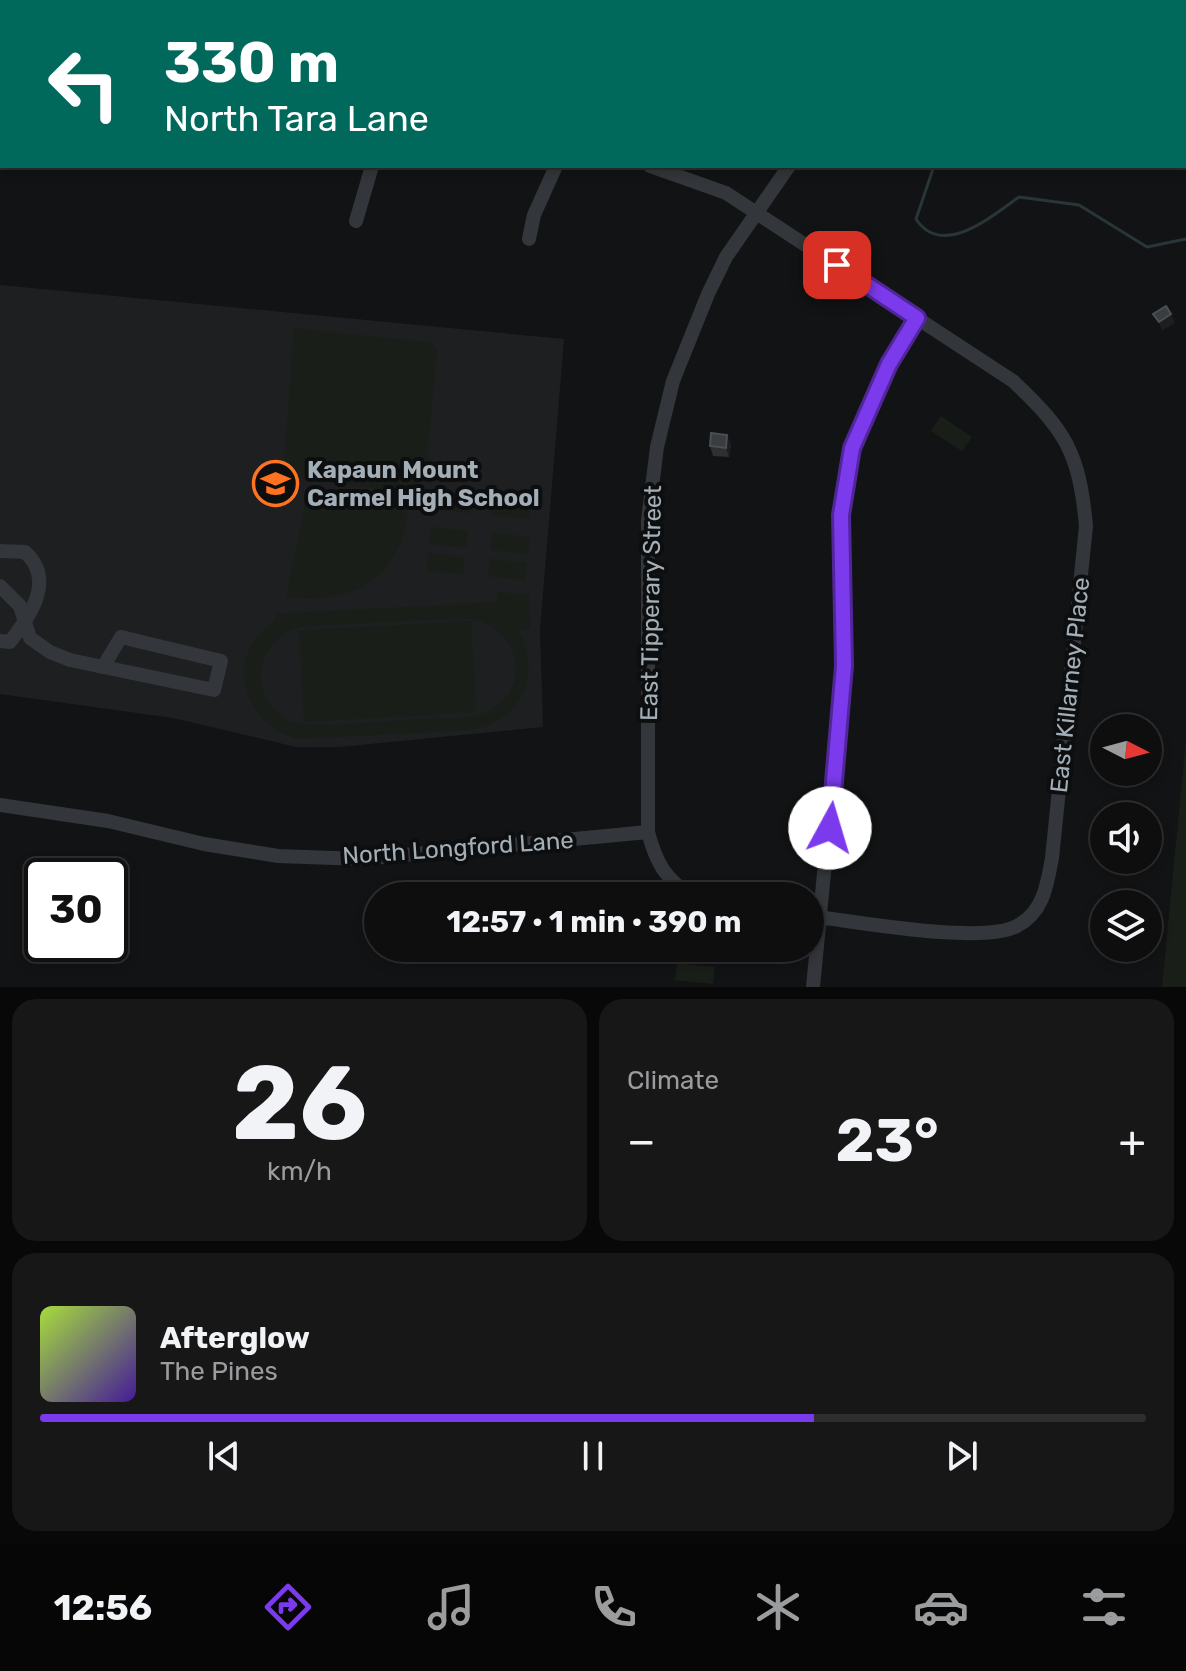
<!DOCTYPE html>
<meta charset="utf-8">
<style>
:root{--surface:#0e0e0f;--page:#171718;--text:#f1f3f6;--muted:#9b9c9e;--line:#2e2e2f;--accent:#7c3aed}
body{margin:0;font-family:Rubik,sans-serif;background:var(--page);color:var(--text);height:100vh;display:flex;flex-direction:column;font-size:30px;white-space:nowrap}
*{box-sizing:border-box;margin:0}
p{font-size:26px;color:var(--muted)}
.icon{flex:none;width:44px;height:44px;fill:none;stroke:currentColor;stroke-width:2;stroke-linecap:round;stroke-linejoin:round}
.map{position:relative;height:987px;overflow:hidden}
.side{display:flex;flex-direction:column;gap:12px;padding:12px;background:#080808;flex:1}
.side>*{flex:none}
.top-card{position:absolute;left:0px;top:0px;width:1186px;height:168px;box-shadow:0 4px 12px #0003,0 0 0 2px var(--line);background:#00695c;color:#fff;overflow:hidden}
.needle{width:52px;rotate:96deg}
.controls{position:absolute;left:1090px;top:714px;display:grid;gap:16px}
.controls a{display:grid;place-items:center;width:72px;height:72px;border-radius:50%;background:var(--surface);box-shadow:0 4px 12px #0003,0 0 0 2px var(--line);font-size:40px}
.speed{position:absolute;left:24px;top:858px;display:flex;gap:16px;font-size:40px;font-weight:700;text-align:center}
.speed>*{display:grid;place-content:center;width:104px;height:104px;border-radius:50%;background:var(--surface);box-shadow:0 4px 12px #0003,0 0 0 2px var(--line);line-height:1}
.speed .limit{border:4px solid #111;border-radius:12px;background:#fff;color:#111}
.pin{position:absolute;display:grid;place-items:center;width:68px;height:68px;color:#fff;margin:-34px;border-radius:16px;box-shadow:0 4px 12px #0006}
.me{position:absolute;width:88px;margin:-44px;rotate:6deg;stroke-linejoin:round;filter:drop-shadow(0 0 6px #0008)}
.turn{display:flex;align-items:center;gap:28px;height:168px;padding:0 32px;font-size:36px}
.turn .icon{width:104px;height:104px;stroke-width:2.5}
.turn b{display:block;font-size:56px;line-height:68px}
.big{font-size:60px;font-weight:700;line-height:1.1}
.side .tile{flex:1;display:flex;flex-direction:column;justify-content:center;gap:12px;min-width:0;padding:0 28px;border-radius:24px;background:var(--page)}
.side .dial{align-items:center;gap:0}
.dial b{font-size:104px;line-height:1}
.song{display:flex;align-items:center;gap:24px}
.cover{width:96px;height:96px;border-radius:12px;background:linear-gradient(135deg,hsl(80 70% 55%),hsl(260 70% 35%))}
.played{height:8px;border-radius:4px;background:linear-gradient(90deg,var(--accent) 70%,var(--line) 70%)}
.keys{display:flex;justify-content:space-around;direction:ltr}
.heat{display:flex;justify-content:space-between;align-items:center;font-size:44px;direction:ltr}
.side .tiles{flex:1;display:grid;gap:12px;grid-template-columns:1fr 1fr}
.tile:last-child{grid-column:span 2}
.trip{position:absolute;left:364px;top:882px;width:460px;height:80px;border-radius:40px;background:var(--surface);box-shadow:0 4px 12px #0003,0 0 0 2px var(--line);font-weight:700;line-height:80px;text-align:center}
.tab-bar{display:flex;height:128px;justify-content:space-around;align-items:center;background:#060606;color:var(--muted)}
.tab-bar .icon{width:56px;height:56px}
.tab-bar .active{color:var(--accent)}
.tab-bar b{font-size:36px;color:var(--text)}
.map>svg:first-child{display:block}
.built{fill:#1e1f21}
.green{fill:#191f18;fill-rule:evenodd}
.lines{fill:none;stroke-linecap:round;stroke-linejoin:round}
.stream{stroke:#283639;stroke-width:3}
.minor{stroke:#33363a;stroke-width:14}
.wall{fill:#2e3032}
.shaded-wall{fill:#1d1e20}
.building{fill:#3a3d40;stroke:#4b4f53;stroke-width:2}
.route-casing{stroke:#51269a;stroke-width:20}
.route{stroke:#7c3aed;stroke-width:14}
.labels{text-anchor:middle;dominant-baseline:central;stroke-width:8;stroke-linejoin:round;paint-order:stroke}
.poi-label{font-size:24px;font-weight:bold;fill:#a3aeb6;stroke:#0d0e0f;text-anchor:start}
.street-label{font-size:24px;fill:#a3aeb6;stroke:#0d0e0f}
</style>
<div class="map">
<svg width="1186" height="987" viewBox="0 0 1186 987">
<rect width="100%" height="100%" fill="#121314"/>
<!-- built -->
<path class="built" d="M0 285 564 339 540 630 543 727 340 747H296L173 718 0 694Z"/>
<!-- green -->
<path class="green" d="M294 328 433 343 437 351 427 458 415 494 299 478 284 463Z
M941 416 972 437 962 451 931 431Z
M436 492 474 496 472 513 434 509Z
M316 497 408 509C402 579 350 606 286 597L305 504Z
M494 497 531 501 529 519 492 515Z
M431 527 468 531 466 548 429 544Z
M492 533 530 537 528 554 491 550Z
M428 553 465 557 463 574 426 570Z
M490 559 527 563 525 580 488 576Z
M498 592 529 595 530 629 518 630C543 674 521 722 471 730L299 739C244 727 221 655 275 621V614L496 602ZM462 618C519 619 538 692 484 713 466 720 442 718 423 719 384 721 345 726 306 725 245 718 247 632 308 626Z
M471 621 476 712 304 722 299 631Z
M1186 740V987H1162Z
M677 963 715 967 713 984 675 980Z"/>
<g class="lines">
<!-- stream -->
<path class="stream" d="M577 0V2
M759 0 761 2
M707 2 721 0
M934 166 916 219C942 259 992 216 1019 197L1079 205 1147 247 1186 239"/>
<!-- minor -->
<path class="minor" d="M899 2 900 0
M1139 2V0
M0 58H2
M650 166 726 193 1013 381C1066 431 1079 452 1086 526L1052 858C1047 884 1044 912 1017 926 982 945 854 921 810 916
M356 221 372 166
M529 239 534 215 556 166
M0 551 25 552C56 580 30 616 10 642L0 641
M0 586 20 606 30 638 50 652 70 660 214 690 221 661 121 637 103 667
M0 805 108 821 204 844 278 856 361 859 648 832
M693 896C665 880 656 862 648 832V520L657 447 673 381 708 294 726 257 789 166
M813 987 844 666 841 515 852 448 889 364 917 318"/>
</g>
<!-- wall -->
<path class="wall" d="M731 444 729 457 713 456 710 446Z"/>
<!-- shaded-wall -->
<path class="shaded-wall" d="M1171 314 1175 323 1162 331 1159 322Z
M727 435 731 444 729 457 726 448Z"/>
<!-- building -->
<path class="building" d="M1166 306 1171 314 1159 322 1153 314Z
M711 433 727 435 726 448 710 446Z"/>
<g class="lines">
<defs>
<path id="route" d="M830 828 844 666 841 515 852 448 889 364 917 318 837 265"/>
</defs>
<!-- route casing -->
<use href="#route" class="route-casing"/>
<!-- route -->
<use href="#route" class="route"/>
</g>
<!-- icons -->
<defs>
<symbol id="school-ring" viewBox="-11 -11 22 22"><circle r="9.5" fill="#0d0e0f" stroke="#ff7220" stroke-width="1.5"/><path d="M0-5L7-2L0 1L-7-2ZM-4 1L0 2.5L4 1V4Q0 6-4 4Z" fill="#ff7220"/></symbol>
</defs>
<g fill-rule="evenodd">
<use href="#school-ring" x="250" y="458" width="51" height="51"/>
</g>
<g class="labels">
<!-- poi labels -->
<g class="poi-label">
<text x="307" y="470">Kapaun Mount<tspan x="307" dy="28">Carmel High School</tspan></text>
</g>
<!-- street labels -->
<g class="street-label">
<text transform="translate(651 603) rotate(-89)">East Tipperary Street</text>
<text transform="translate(1070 685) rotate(-84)">East Killarney Place</text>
<text transform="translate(458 848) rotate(-4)">North Longford Lane</text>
</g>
</g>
</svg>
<div class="controls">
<a><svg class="needle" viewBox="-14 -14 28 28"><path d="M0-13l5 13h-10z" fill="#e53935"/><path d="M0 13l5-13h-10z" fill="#9b9c9e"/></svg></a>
<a><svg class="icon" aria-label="sound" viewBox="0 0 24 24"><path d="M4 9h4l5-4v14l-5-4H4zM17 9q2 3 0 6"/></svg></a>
<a><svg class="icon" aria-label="layers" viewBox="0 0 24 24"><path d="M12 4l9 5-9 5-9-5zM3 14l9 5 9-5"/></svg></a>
</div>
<div class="speed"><div class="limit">30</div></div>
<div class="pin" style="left:837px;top:265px;background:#d93025"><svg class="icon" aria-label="arrive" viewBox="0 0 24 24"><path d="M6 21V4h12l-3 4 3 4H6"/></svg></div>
<svg class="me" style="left:830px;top:828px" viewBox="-20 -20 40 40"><circle r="19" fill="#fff"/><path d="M0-13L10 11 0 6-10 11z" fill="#7c3aed"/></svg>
<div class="trip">12:57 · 1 min · 390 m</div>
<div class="top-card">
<div class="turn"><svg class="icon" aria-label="left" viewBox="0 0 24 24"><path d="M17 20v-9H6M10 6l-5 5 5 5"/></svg><div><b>330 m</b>North Tara Lane</div></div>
</div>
</div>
<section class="side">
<div class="tiles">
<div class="tile dial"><b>26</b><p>km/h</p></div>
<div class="tile"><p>Climate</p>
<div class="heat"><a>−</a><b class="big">23°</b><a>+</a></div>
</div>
<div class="tile">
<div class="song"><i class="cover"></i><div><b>Afterglow</b><p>The Pines</p></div></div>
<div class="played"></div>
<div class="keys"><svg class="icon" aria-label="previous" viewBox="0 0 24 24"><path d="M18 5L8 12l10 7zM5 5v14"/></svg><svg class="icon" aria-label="pause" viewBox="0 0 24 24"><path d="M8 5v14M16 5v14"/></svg><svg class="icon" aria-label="next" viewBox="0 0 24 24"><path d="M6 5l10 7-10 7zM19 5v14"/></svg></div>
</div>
</div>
</section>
<nav class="tab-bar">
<b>12:56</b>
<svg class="icon active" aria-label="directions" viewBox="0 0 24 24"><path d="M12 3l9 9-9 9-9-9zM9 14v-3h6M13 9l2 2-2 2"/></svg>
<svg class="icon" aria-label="music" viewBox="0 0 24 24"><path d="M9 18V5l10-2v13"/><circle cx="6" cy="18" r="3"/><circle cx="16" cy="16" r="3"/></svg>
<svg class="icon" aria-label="phone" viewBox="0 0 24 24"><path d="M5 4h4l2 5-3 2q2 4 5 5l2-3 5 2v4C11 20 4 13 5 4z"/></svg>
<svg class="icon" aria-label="climate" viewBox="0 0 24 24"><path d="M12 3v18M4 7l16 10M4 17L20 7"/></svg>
<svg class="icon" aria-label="car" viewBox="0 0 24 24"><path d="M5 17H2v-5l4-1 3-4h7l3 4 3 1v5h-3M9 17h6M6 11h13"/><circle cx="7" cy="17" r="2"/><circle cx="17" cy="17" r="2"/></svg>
<svg class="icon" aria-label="filters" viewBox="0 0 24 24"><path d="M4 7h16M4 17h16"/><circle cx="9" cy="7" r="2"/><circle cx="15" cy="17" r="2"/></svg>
</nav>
